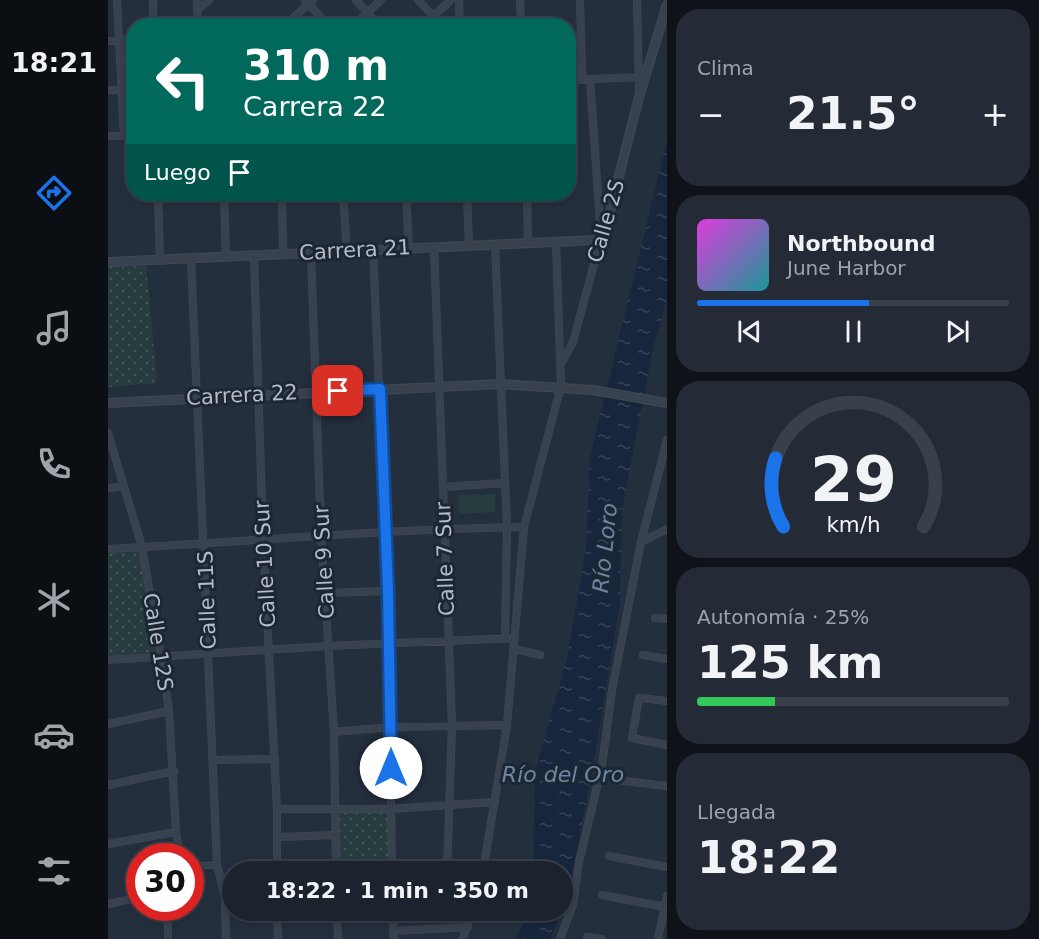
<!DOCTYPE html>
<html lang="es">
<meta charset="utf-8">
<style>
:root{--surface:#1b232e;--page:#242b36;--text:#f1f3f6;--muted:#a0a4aa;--line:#39404a;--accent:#1a73e8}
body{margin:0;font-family:"DejaVu Sans",sans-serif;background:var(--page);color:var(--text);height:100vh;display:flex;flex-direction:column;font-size:22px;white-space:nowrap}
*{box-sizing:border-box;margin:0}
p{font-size:20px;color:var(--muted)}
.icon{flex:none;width:33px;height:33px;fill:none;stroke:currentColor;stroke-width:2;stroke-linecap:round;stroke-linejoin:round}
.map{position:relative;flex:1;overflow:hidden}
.details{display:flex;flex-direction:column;gap:9px;padding:9px;background:#0f1319;width:372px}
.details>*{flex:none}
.top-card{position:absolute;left:18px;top:18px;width:450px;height:183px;border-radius:24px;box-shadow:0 3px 9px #0003,0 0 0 2px var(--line);background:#00695c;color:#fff;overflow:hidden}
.speed{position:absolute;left:18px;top:843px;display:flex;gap:12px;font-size:30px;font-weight:700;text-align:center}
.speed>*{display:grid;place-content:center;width:78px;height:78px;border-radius:50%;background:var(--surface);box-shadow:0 3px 9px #0003,0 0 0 2px var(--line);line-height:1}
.speed .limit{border:9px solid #d22;background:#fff;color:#111}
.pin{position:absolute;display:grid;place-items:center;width:51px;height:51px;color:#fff;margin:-26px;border-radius:12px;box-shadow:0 3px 9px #0006}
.me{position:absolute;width:66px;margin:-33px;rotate:0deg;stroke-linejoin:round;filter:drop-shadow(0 0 4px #0008)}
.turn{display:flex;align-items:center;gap:21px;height:126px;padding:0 18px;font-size:27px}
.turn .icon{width:78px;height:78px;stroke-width:2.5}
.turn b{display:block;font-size:42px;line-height:51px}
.then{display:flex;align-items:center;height:57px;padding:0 18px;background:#0003;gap:12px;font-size:22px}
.big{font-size:45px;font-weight:700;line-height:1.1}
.details .widget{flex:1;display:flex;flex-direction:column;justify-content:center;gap:9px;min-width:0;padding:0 21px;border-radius:24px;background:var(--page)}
.details .dial{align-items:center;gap:0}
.dial svg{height:156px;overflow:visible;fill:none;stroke:var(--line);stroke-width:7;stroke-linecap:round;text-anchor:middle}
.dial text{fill:var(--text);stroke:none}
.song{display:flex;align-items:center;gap:18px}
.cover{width:72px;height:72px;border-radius:9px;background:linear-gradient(135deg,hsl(300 70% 55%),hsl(180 70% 35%))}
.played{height:6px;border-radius:3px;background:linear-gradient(90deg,var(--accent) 55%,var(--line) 55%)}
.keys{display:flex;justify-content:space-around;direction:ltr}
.heat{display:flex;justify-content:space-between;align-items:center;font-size:33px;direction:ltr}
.charge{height:9px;border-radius:4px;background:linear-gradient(90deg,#34c759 25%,var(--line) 0)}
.trip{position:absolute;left:114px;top:861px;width:351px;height:60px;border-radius:30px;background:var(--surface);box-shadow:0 3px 9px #0003,0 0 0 2px var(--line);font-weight:700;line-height:60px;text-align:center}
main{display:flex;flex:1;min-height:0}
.tab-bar{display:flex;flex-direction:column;width:108px;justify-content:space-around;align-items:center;background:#0b0e12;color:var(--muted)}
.tab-bar .icon{width:42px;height:42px}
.tab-bar .selected{color:var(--accent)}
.tab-bar b{font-size:27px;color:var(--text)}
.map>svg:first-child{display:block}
.green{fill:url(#green-dots)}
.pitch{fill:#263c3f}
.water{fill:url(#water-ripples)}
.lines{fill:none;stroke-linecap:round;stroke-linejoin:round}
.pedestrian-casing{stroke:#414a57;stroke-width:7}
.minor-casing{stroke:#414a57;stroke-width:8}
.tertiary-casing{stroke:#414a57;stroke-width:10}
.pedestrian{stroke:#38414e;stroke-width:5}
.minor{stroke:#38414e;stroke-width:7}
.tertiary{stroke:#38414e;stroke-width:8}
.route-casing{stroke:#114b97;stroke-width:15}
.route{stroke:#1a73e8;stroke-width:10}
.labels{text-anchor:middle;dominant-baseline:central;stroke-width:6;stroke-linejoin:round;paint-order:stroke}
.street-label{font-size:21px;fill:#b4bcc9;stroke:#1d2633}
.water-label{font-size:22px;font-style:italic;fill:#6d86a8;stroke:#1d2633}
</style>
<main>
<nav class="tab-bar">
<b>18:21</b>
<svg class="icon selected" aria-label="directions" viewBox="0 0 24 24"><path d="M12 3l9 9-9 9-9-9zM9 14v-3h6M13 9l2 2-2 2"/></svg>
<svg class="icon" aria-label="music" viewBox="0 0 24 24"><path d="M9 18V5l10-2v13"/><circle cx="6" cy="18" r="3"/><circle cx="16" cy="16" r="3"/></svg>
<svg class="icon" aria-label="phone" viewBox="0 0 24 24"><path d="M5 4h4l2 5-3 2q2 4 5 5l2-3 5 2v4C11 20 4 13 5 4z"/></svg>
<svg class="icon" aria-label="climate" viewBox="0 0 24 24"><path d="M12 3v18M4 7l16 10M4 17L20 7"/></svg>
<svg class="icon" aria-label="car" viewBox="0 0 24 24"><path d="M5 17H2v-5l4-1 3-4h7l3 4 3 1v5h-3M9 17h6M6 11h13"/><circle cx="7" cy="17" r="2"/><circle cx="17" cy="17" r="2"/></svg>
<svg class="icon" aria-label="filters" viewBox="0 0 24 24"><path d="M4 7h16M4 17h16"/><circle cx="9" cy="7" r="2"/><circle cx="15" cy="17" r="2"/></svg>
</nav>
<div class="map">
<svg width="559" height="939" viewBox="0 0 559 939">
<defs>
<pattern id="green-dots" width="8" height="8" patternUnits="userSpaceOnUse" patternTransform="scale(1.5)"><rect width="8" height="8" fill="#263c3f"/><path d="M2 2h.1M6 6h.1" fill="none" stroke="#435659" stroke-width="1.8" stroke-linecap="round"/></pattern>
<pattern id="water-ripples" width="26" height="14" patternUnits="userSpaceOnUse" patternTransform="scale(1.5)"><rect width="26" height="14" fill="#17263c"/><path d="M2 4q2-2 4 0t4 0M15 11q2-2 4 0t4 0" fill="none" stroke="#364457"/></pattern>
</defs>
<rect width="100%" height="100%" fill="#242f3e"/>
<!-- green -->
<path class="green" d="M38 266 49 383 0 387V267Z
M32 552 49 652 0 656V553Z
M227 809H282L284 871H228Z"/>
<!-- pitch -->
<path class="pitch" d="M387 494V512L351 514V495Z"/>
<!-- water -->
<path class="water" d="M559 140V298L544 353 514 510 512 603 484 772 459 902 442 939H407L422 911 454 910V872L425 871 427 772 459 658 478 549 482 457Z"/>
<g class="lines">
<defs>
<path id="pedestrian" d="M82 866 109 865"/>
<path id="minor" d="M9 0 16 136
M45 0V26
M89 0 90 26
M197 0 221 26
M248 0 271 26
M310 0 325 16
M351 0 352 26
M412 0 413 26
M472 0 474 79
M529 0 531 90
M89 10 101 0
M176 26 205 0
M245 26 273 0
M315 26 343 0
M0 41 26 39
M460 80 534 77
M0 90 26 88
M0 136 26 135
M50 194 52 261
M116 194 118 258
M174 194 175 254
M235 194 239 251
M298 194 301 248
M359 194 361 245
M419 194 420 242
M387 244 399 528 397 639
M326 247 344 726 339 872
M265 250 280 591 284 872
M203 253 213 534 226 732 228 872
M146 256 155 538 169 809V872
M83 259 109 865 117 897 118 939
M455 361 465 342 493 238 482 79
M0 433 34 547 53 656 61 711 68 832 72 856
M335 487 397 483
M0 488 16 486
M533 542 559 529
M0 549C139 542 277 529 416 527
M218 593 280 591
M547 618 559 619
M407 649 432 655
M535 655 559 659
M0 660 220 646 406 638
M559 701 531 698 524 738 559 745
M0 724 61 711
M226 732 283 727 399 725
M105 760 167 759
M508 780 559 786
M0 785 66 771
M169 809H282L387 802
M170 837 227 835
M0 844 68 832
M501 856 559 867
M375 872 399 725 416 527 453 386 448 242
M494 895 557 907
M0 904 32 897
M169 910 170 939
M229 910 230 939
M285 910 286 939
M285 931 360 927
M479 937 493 939
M60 939V908
M355 939 364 910
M452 939 465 904 471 862 494 766 504 690 533 542 559 440
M550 939 559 896"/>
<path id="tertiary" d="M0 262 489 240 497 231 531 97 559 5
M0 403 392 384 485 390 559 403"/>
</defs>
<!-- pedestrian casing -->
<use href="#pedestrian" class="pedestrian-casing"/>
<!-- minor casing -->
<use href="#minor" class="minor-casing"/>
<!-- tertiary casing -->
<use href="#tertiary" class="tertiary-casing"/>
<!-- pedestrian -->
<use href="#pedestrian" class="pedestrian"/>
<!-- minor -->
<use href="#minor" class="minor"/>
<!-- tertiary -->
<use href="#tertiary" class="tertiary"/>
</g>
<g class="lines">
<defs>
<path id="route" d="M230 391 272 389 280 591 283 768"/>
</defs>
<!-- route casing -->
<use href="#route" class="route-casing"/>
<!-- route -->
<use href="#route" class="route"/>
</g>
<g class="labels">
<!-- street labels -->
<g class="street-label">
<text transform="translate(498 221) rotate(-74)">Calle 2S</text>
<text transform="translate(247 250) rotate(-3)">Carrera 21</text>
<text transform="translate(134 395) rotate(-3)">Carrera 22</text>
<text transform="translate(337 559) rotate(-92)">Calle 7 Sur</text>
<text transform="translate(216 562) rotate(-93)">Calle 9 Sur</text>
<text transform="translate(157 564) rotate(-93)">Calle 10 Sur</text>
<text transform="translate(99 600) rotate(-92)">Calle 11S</text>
<text transform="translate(50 642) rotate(81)">Calle 12S</text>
</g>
<!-- water labels -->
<g class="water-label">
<text transform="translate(497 548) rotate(-84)">Río Loro</text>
<text x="455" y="774">Río del Oro</text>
</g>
</g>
</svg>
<div class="speed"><div class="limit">30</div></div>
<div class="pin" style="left:230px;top:391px;background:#d93025"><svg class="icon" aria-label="arrive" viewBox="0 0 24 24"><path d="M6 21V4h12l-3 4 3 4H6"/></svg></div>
<svg class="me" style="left:283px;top:768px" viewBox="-20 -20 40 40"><circle r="19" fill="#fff"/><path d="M0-13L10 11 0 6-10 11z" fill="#1a73e8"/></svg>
<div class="trip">18:22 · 1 min · 350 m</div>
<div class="top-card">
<div class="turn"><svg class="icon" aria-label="left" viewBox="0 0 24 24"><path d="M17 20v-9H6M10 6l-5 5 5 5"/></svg><div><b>310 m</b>Carrera 22</div></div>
<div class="then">Luego<svg class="icon" aria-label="arrive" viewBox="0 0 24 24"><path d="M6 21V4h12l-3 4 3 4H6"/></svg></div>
</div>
</div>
<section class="details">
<div class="widget"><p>Clima</p>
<div class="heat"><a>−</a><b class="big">21.5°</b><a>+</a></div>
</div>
<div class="widget">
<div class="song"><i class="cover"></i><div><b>Northbound</b><p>June Harbor</p></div></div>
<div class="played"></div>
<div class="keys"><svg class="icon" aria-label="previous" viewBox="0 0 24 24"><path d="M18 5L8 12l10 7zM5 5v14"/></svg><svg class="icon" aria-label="pause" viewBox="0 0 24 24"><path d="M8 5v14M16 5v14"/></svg><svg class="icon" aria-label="next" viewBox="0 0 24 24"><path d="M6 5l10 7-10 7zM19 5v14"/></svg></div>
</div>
<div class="widget dial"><svg viewBox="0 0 100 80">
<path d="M14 69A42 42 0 1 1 86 69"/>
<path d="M14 69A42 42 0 0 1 10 34" stroke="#1a73e8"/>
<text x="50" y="56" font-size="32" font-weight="700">29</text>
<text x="50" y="72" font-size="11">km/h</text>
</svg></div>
<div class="widget"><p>Autonomía · 25%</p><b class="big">125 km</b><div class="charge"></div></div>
<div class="widget"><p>Llegada</p><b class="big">18:22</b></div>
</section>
</main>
